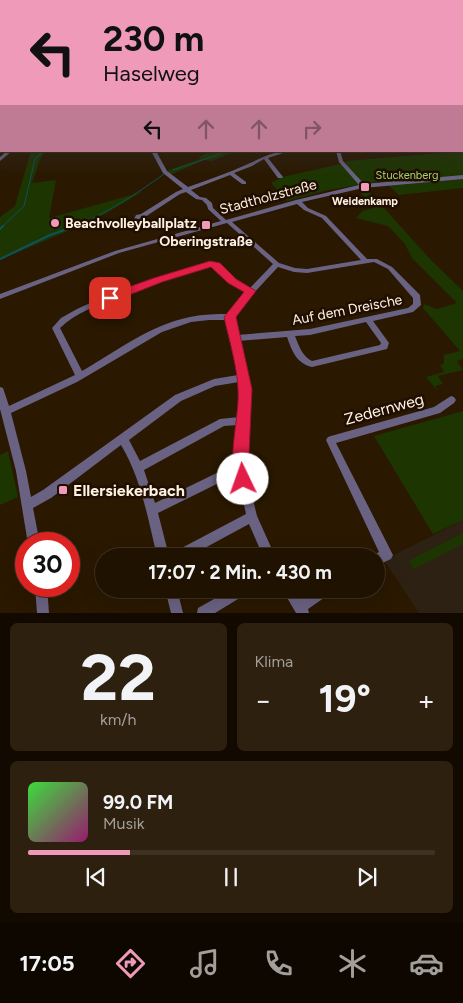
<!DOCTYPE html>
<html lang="de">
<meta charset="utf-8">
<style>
:root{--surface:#201200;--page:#2d200f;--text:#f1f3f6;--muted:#a29e99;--line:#3d3222;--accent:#ef9ab9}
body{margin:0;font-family:Figtree,sans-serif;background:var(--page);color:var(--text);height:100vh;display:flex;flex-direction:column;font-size:19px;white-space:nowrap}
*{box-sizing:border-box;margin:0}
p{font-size:16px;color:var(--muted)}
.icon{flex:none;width:28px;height:28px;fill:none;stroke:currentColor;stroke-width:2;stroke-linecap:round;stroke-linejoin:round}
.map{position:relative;height:613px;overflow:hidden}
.sheet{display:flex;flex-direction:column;gap:10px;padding:10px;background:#120a00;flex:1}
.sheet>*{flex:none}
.top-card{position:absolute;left:0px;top:0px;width:464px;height:152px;box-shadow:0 5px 20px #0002,0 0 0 1px var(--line);background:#ef9ab9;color:#111;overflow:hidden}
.speed{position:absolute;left:15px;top:532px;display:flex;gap:10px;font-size:25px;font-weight:700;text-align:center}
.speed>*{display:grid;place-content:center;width:65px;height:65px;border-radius:50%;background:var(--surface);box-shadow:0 5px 20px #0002,0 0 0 1px var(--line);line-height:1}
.speed .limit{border:8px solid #d22;background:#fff;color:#111}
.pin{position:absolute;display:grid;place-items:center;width:42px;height:42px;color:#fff;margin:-21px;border-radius:10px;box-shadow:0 2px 8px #0006}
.me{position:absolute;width:55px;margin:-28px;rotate:357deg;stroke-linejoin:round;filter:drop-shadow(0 0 4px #0008)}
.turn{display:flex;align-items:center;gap:18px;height:105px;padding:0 20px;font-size:22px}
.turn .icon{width:65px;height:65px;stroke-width:2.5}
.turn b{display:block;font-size:35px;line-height:42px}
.lanes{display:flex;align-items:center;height:48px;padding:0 20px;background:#0003;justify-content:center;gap:25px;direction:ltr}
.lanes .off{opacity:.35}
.big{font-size:38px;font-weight:700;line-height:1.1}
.sheet .card{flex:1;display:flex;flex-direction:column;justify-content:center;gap:8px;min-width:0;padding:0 18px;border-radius:8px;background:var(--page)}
.sheet .dial{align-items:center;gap:0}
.dial b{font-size:65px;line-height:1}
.song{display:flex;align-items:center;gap:15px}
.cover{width:60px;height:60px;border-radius:8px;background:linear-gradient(135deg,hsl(120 70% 55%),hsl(320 70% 35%))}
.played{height:5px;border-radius:2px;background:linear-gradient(90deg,var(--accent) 25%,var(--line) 25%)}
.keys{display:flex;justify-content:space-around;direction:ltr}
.heat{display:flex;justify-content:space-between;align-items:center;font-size:28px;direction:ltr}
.sheet .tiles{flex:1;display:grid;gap:10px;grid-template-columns:1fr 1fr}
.card:last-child{grid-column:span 2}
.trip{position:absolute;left:95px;top:548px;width:290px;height:50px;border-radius:25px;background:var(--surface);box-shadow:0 5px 20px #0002,0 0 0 1px var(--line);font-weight:700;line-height:50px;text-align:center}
.menu{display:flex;height:80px;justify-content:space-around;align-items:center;background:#0d0700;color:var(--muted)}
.menu .icon{width:35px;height:35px}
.menu .selected{color:var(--accent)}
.menu b{font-size:22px;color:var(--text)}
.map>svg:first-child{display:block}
.education{fill:#2d2113}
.green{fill:#1d3500}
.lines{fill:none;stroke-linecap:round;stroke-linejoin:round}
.stream-far1{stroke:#0c525f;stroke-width:1}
.stream{stroke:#0c525f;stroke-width:2}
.minor{fill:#6a6282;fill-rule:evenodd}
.route{fill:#e11d48;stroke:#92132f}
.poi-dot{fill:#ef9ab9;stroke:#200f00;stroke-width:2}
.labels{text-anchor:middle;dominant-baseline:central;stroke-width:5;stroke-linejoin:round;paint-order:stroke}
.far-park-label{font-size:11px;fill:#a1d571;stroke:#200f00}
.far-poi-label{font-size:11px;font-weight:bold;fill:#fef1e2;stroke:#200f00}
.street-label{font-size:14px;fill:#fef1e2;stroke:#200f00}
.poi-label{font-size:14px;font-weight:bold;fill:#fef1e2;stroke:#200f00;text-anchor:start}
.near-street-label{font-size:16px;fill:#fef1e2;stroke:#200f00}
.near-poi-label{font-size:16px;font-weight:bold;fill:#fef1e2;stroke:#200f00;text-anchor:start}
</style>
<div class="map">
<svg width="463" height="613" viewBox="0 0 463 613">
<rect width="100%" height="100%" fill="#2a1800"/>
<!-- education -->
<path class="education" d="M463 520V613H419L384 560Z"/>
<!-- green -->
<path class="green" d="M463 128V188L399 195 384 181 328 190 287 201 271 183 282 177 341 164 347 161 462 151Z
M31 151H46L41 157 32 183 56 180 49 218 142 192 96 219 0 260V217L15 206Z
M205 151H229L231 153 212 161 204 160 170 175 166 171 198 160 201 158 199 157 205 154Z
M366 188 430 259 463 291V359L457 361 463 370 438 376 443 384 435 386 440 394 426 377 444 372 440 365 444 364V355L460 351 423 308 424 304 437 309 457 303 412 258 405 244 388 226 356 218 362 211 373 208 358 189Z
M463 411V520L433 534 374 436Z
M8 451 18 497 0 505V455Z
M463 533V544L414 569 408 561Z"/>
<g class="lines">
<!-- stream-far1 -->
<path class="stream-far1" d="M0 104 1 95
M173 170 220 154 219 151
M2 227 24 206 35 159 44 151
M73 227C106 214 135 195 164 174"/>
<!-- stream -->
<path class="stream" d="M0 229 3 226
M0 259 50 235 76 226"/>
<!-- minor -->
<path class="minor" d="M0 141H1V144H0Z
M7 151H12L0 161V157Z
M151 151H156L167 171 188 187C208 180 228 173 248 164 262 158 273 151 289 151L268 158 283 177 282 178H278L264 159 252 166 234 173 246 182V184H242L230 175 191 190 200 197 206 198 212 203 213 208 226 220 296 200 359 185 339 162 336 151H340L343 161 364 184 463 175V179L363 188 302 202 308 208 326 216 367 259H377L392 267 420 295 421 305 413 312 373 321 389 343 387 349 312 367C296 363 292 351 287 337L238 341 249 389 246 455 248 479 257 516 275 556H263L249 524 190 556H172L174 552 246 514 237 474 158 513 169 556H157C148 519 141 478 121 445L51 498 33 508 40 544H28L16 471 0 409V387L3 388 9 406 75 375 52 328 61 318 77 309 99 299 150 281 210 262 218 264 234 279 250 288 273 264 227 223 119 253 0 299V294L115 251 221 221 208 209 207 205 202 200 196 199 186 192 180 194 145 217 146 220 144 223 140 224 136 222 134 219 136 215 141 214 176 192 183 189 163 173ZM297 204 304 210 322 218 361 260 307 269 295 268 279 263 232 222ZM374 262 388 269 413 298V304L408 308 310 329 237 335 234 321 239 309 278 267 294 272 307 273ZM210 266 214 267 230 283 247 292 233 306 229 314C216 314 203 314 190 317 150 325 117 351 82 371L60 328C75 313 98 305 118 297 148 286 179 276 210 266ZM209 320H227L238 375 214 379 175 395 43 490 31 497 26 471 11 413 77 382 162 332 191 322ZM366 322 381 343 380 345 312 361C302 356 299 346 295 336L310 335ZM239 382 241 389 239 417 220 419 140 461 129 440 181 401 215 386ZM238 425 236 455 237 464 229 467 155 503 144 470 224 426Z
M451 396 454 397 456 400 454 403 440 413 336 443 393 555 391 559 376 566V556H372L379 552 326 440 328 437 331 436 434 407Z
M35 586H47L49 613H37Z
M165 589H177L183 613H171Z
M232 589H250L248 593 215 613H197L198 608Z
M282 589H295L301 598 316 589H333L331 593 308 609 309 613H296Z"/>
</g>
<!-- sky -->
<linearGradient id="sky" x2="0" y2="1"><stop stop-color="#170d00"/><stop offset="0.52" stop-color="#443d37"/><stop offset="1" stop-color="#443d37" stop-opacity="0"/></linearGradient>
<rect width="463" height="178" fill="url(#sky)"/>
<!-- route -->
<path class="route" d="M210 261 220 263 236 279 256 291 236 317 252 389 249 454 251 479 248 485 243 487 237 485C226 460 240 416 238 389 237 365 229 340 224 317L244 292 228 283 211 267 162 282 114 301 110 302 104 298 106 295 154 278Z"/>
<!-- markers -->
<g class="poi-dot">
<rect x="360" y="182" width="10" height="10" rx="2.5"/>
<circle cx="55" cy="223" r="5"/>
<rect x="201" y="220" width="10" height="10" rx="2.5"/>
<rect x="58" y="485" width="10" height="10" rx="2.5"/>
</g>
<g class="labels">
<!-- far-park labels -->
<g class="far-park-label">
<text x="407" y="175">Stuckenberg</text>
</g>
<!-- far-poi labels -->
<g class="far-poi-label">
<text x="365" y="201">Weidenkamp</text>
</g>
<!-- street labels -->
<g class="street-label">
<text transform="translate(268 197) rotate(-15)">Stadtholzstraße</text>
<text transform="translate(347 310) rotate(-11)">Auf dem Dreische</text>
</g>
<!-- poi labels -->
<g class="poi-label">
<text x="65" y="223">Beachvolleyballplatz</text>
<text x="206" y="241" text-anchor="middle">Oberingstraße</text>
</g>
<!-- near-street labels -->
<g class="near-street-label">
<text transform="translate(384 409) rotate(-15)">Zedernweg</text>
</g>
<!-- near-poi labels -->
<g class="near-poi-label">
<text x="73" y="490">Ellersiekerbach</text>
</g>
</g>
</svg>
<div class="speed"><div class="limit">30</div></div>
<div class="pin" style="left:110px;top:298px;background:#d93025"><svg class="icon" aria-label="arrive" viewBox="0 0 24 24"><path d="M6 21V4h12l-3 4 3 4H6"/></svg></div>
<svg class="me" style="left:243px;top:479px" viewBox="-20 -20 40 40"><circle r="19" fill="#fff"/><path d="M0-13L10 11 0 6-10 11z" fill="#e11d48"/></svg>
<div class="trip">17:07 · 2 Min. · 430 m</div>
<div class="top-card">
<div class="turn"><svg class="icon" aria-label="left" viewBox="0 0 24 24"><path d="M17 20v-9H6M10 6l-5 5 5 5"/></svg><div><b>230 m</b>Haselweg</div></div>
<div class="lanes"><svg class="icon" aria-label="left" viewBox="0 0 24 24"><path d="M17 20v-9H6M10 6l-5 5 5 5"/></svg><svg class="icon off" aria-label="ahead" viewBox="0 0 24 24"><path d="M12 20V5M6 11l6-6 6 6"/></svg><svg class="icon off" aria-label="ahead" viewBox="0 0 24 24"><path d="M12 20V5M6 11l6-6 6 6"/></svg><svg class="icon off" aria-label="right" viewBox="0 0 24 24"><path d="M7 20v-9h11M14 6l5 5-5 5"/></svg></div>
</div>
</div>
<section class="sheet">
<div class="tiles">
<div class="card dial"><b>22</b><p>km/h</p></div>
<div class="card"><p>Klima</p>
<div class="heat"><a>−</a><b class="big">19°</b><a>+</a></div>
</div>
<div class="card">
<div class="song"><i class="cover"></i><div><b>99.0 FM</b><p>Musik</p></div></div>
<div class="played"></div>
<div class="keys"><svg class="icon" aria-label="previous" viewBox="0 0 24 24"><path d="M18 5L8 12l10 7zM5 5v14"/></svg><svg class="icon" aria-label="pause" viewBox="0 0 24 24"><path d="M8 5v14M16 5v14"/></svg><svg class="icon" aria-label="next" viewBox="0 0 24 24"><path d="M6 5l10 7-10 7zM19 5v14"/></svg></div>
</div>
</div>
</section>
<nav class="menu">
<b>17:05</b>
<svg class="icon selected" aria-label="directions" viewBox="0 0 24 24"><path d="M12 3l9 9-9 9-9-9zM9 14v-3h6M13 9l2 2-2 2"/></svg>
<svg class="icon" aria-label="music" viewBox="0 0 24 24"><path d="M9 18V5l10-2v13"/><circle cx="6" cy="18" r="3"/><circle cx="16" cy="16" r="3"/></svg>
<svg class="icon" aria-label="phone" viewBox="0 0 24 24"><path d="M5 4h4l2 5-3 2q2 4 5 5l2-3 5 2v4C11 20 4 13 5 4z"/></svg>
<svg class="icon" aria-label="climate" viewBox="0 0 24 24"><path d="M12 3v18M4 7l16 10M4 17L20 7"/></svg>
<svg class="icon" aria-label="car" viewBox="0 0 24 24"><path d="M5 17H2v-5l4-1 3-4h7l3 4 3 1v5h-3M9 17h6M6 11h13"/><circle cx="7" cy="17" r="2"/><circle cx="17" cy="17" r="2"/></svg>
</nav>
